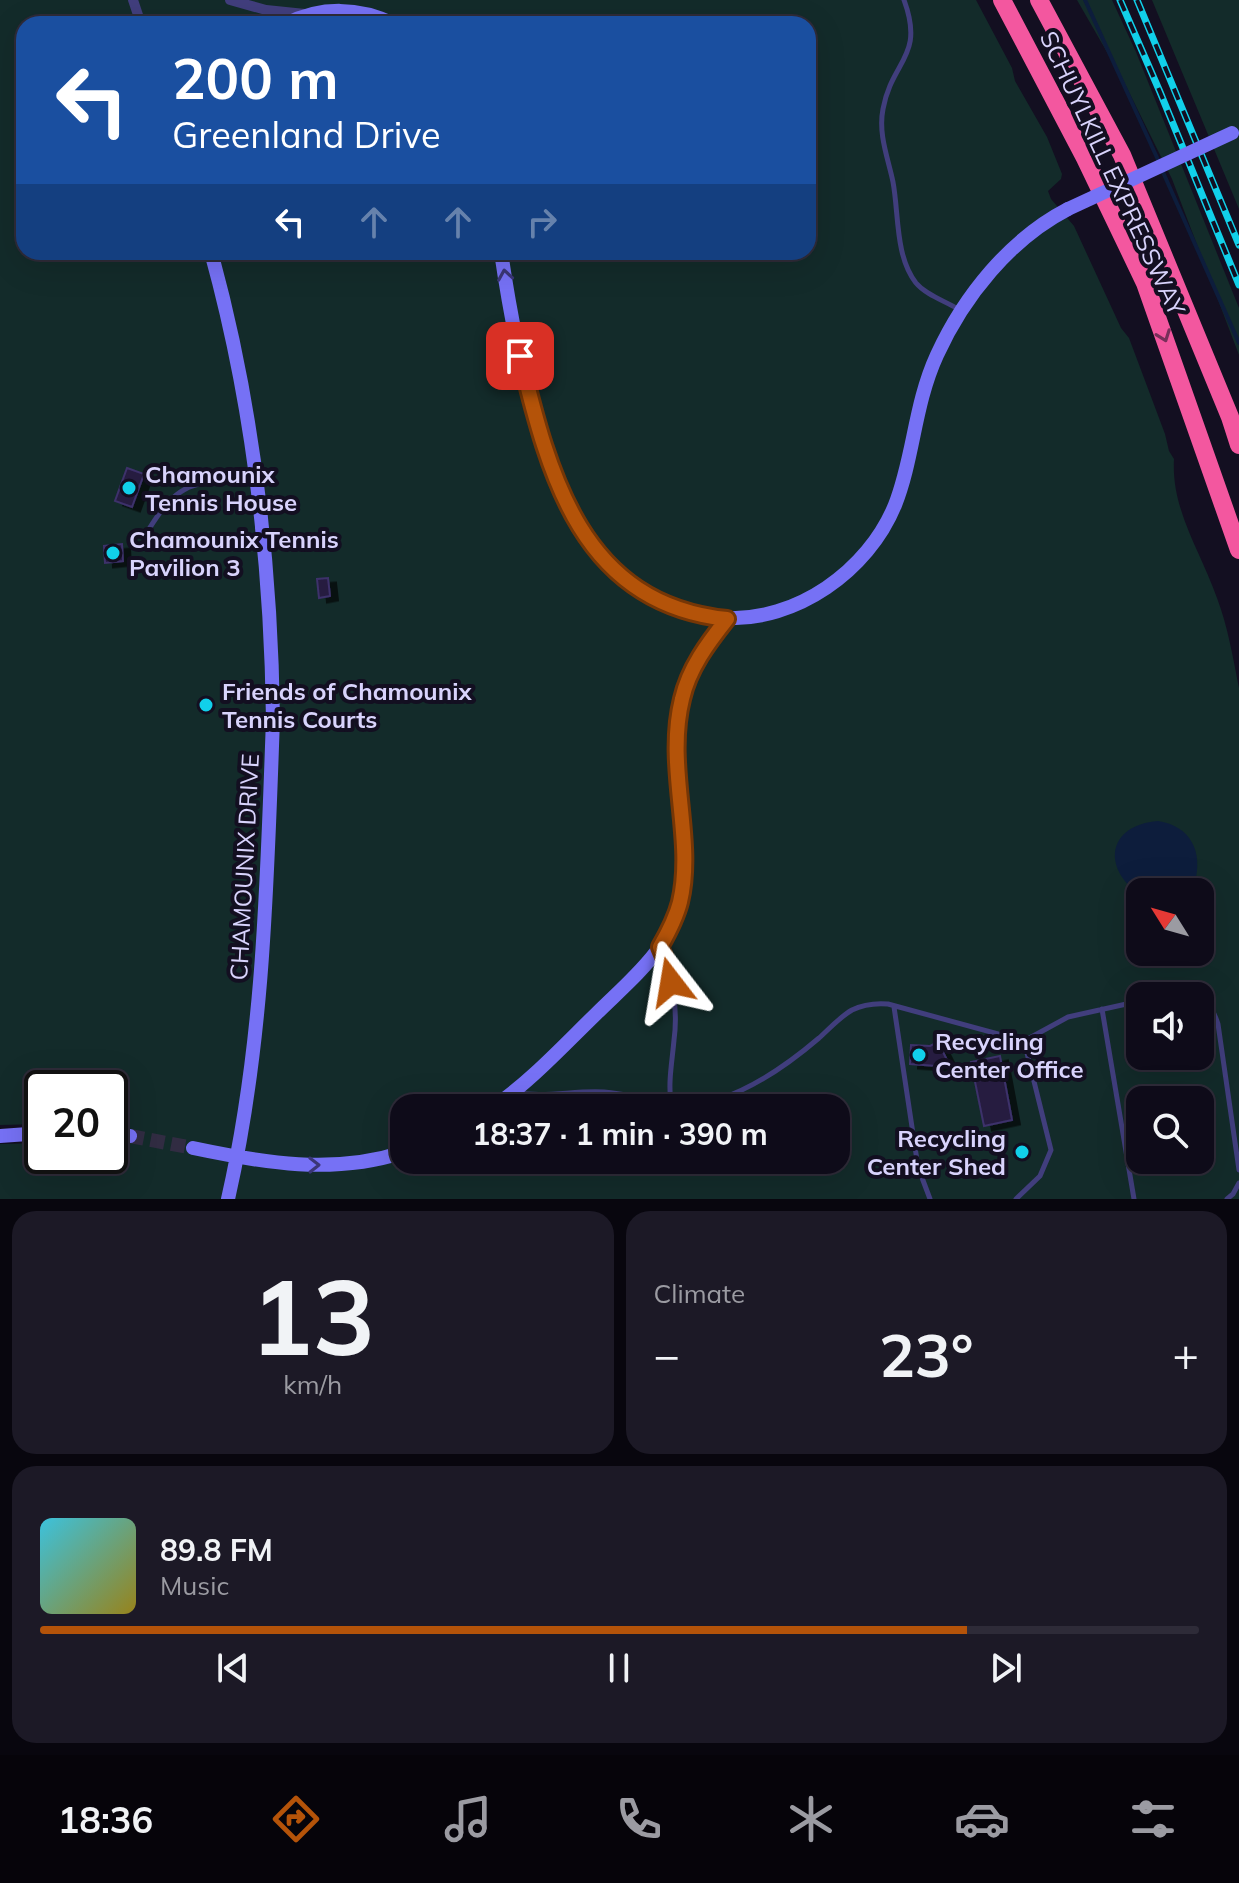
<!DOCTYPE html>
<meta charset="utf-8">
<style>
:root{--surface:#0e0b19;--page:#1c1926;--text:#f1f3f6;--muted:#9b9ba2;--line:#2e2b38;--accent:#b45309}
body{margin:0;font-family:Mulish,sans-serif;background:var(--page);color:var(--text);height:100vh;display:flex;flex-direction:column;font-size:30px;white-space:nowrap}
*{box-sizing:border-box;margin:0}
p{font-size:26px;color:var(--muted)}
.icon{flex:none;width:44px;height:44px;fill:none;stroke:currentColor;stroke-width:2;stroke-linecap:round;stroke-linejoin:round}
.map{position:relative;height:1199px;overflow:hidden}
.drawer{display:flex;flex-direction:column;gap:12px;padding:12px;background:#08060e;flex:1}
.drawer>*{flex:none}
.guide{position:absolute;left:16px;top:16px;width:800px;height:244px;border-radius:24px;box-shadow:0 8px 32px #0002,0 0 0 2px var(--line);background:#1a4fa0;color:#fff;overflow:hidden}
.needle{width:52px;rotate:307deg}
.fabs{position:absolute;left:1126px;top:878px;display:grid;gap:16px}
.fabs a{display:grid;place-items:center;width:88px;height:88px;border-radius:16px;background:var(--surface);box-shadow:0 8px 32px #0002,0 0 0 2px var(--line);font-size:40px}
.speed{position:absolute;left:24px;top:1070px;display:flex;gap:16px;font-size:40px;font-weight:700;text-align:center}
.speed>*{display:grid;place-content:center;width:104px;height:104px;border-radius:50%;background:var(--surface);box-shadow:0 8px 32px #0002,0 0 0 2px var(--line);line-height:1}
.speed .limit{border:4px solid #111;border-radius:12px;background:#fff;color:#111}
.pin{position:absolute;display:grid;place-items:center;width:68px;height:68px;color:#fff;margin:-34px;border-radius:16px;box-shadow:0 4px 12px #0006}
.me{position:absolute;width:88px;margin:-44px;rotate:346deg;stroke-linejoin:round;filter:drop-shadow(0 0 6px #0008)}
.turn{display:flex;align-items:center;gap:28px;height:168px;padding:0 24px;font-size:36px}
.turn .icon{width:104px;height:104px;stroke-width:2.5}
.turn b{display:block;font-size:56px;line-height:68px}
.lanes{display:flex;align-items:center;height:76px;padding:0 24px;background:#0003;justify-content:center;gap:40px;direction:ltr}
.lanes .off{opacity:.35}
.big{font-size:60px;font-weight:700;line-height:1.1}
.drawer .card{flex:1;display:flex;flex-direction:column;justify-content:center;gap:12px;min-width:0;padding:0 28px;border-radius:24px;background:var(--page)}
.drawer .dial{align-items:center;gap:0}
.dial b{font-size:104px;line-height:1}
.song{display:flex;align-items:center;gap:24px}
.cover{width:96px;height:96px;border-radius:12px;background:linear-gradient(135deg,hsl(190 70% 55%),hsl(50 70% 35%))}
.played{height:8px;border-radius:4px;background:linear-gradient(90deg,var(--accent) 80%,var(--line) 80%)}
.keys{display:flex;justify-content:space-around;direction:ltr}
.heat{display:flex;justify-content:space-between;align-items:center;font-size:44px;direction:ltr}
.drawer .tiles{flex:1;display:grid;gap:12px;grid-template-columns:1fr 1fr}
.card:last-child{grid-column:span 2}
.trip{position:absolute;left:390px;top:1094px;width:460px;height:80px;border-radius:24px;background:var(--surface);box-shadow:0 8px 32px #0002,0 0 0 2px var(--line);font-weight:700;line-height:80px;text-align:center}
.dock{display:flex;height:128px;justify-content:space-around;align-items:center;background:#06040a;color:var(--muted)}
.dock .icon{width:56px;height:56px}
.dock .active{color:var(--accent)}
.dock b{font-size:36px;color:var(--text)}
.map>svg:first-child{display:block}
.green{fill:#132b2a;fill-rule:evenodd}
.water{fill:#0d1d3c}
.lines{fill:none;stroke-linecap:round;stroke-linejoin:round}
.stream{stroke:#0d1d3c;stroke-width:4}
.building{fill:#251d41;stroke:#3d306b;stroke-width:2;filter:url(#shadow)}
.secondary-tunnel{stroke:#312c42;stroke-width:14;stroke-dasharray:14 7;stroke-linecap:butt}
.lane{stroke:#413e7d;stroke-width:5}
.street{stroke:#413e7d;stroke-width:10}
.secondary{stroke:#7671f5;stroke-width:14}
.highway{stroke:#f3579f;stroke-width:18}
.rail-casing{stroke:#11d0ea;stroke-width:7}
.rail{stroke:#130f21;stroke-width:4;stroke-dasharray:12;stroke-linecap:butt}
.secondary-bridge{stroke:#7671f5;stroke-width:14}
.oneway{stroke:#3b3676}
.oneway2{stroke:#782f5a}
.route-casing{stroke:#753606;stroke-width:20}
.route{stroke:#b45309;stroke-width:14}
.poi-dot{fill:#11d0ea;stroke:#130f21;stroke-width:3}
.labels{text-anchor:middle;dominant-baseline:central;stroke-width:8;stroke-linejoin:round;paint-order:stroke}
.street-label{font-size:24px;fill:#d8d3fc;stroke:#130f21}
.poi-label{font-size:24px;font-weight:bold;fill:#d8d3fc;stroke:#130f21;text-anchor:start}
</style>
<div class="map">
<svg width="1239" height="1199" viewBox="0 0 1239 1199">
<defs>
<filter id="shadow"><feDropShadow dx="8" dy="4.5" stdDeviation="0" flood-color="#0009"/></filter>
</defs>
<rect width="100%" height="100%" fill="#130f21"/>
<!-- green -->
<path class="green" d="M0 0H976L1012 68 1015 81 1047 137 1062 174 1061 179 1048 191 1051 199 1074 226 1121 328 1129 338 1165 434 1169 451 1174 459C1171 510 1201 552 1217 598 1228 627 1233 658 1239 688V1199H0V1144L42 1143V1156H110V1142L128 1144 132 1129 110 1126V1088H42V1124L0 1125ZM24 24H808V252H24ZM1140 892H1200V952H1140ZM1140 996H1200V1056H1140ZM1140 1100H1200V1160H1140ZM404 1108H836V1160H404Z
M1077 0H1112L1136 52 1239 308V355L1172 179 1123 80Z
M1152 0H1239V209Z"/>
<!-- water -->
<path class="water" d="M1158 821C1191 826 1203 852 1195 882L1181 892H1140V895C1101 867 1108 825 1158 821Z"/>
<g class="lines">
<!-- stream -->
<path class="stream" d="M1085 0 1159 162
M1162 170 1239 343"/>
</g>
<!-- building -->
<path class="building" d="M127 468 144 474 132 507 115 501Z
M122 544 123 561 105 563 104 546Z
M328 578 330 596 319 598 317 579Z
M938 1042 948 1062 937 1066 910 1064 911 1045 930 1046Z
M1000 1056 1012 1120 984 1126 971 1062Z"/>
<g class="lines">
<!-- secondary-tunnel -->
<path class="secondary-tunnel" d="M130 1136 193 1148"/>
<!-- lane -->
<path class="lane" d="M904 0C925 57 892 60 883 109 878 134 888 158 893 182 899 214 895 256 916 283 926 295 945 301 958 309
M149 529C179 481 191 484 245 478
M662 951C673 978 678 1011 674 1040 672 1063 668 1081 671 1104
M1161 996C1194 989 1207 991 1218 1024L1239 1170
M894 1007 918 1167 930 1199
M1102 1009 1134 1199
M518 1093C547 1098 575 1090 604 1092 643 1095 680 1112 720 1099 755 1087 791 1062 819 1038 830 1028 840 1017 852 1010 864 1004 875 1003 888 1004L1024 1041 1068 1017 1140 1001
M1016 1199 1040 1176 1051 1150 1024 1041
M1227 1199 1233 1194 1239 1183"/>
<!-- street -->
<path class="street" d="M133 0 141 24
M230 0 266 10 305 14"/>
<!-- secondary -->
<path class="secondary" d="M286 24C321 6 359 7 394 24
M211 252C253 404 271 561 273 719 267 880 264 1041 228 1199
M501 252C514 341 543 497 606 563 621 579 641 591 661 600 681 609 702 617 724 618 796 622 868 571 895 505 914 457 914 405 937 355 964 296 1010 239 1068 209
M492 1108C530 1082 563 1046 596 1014 617 993 642 972 659 948 668 935 675 919 679 904 687 875 683 842 680 813 670 731 676 684 727 619
M110 1134 130 1136
M0 1136 42 1133
M193 1148C264 1163 333 1175 404 1152"/>
<!-- highway -->
<path class="highway" d="M1002 0 1085 158 1145 283 1239 550
M1039 0 1122 155 1230 417 1239 445"/>
<defs>
<path id="rail" d="M1120 0 1160 92 1239 285
M1137 0 1239 245"/>
</defs>
<!-- rail casing -->
<use href="#rail" class="rail-casing"/>
<!-- rail -->
<use href="#rail" class="rail"/>
<!-- secondary-bridge -->
<path class="secondary-bridge" d="M1068 209 1232 133"/>
</g>
<!-- one-way arrows -->
<defs><path id="oneway-chevron" d="M-2-3.5L2.5 0L-2 3.5" fill="none" stroke-width="1.6" stroke-linecap="round" stroke-linejoin="round" transform="scale(2)"/></defs>
<g class="oneway">
<use href="#oneway-chevron" transform="translate(505 275) rotate(-99)"/>
<use href="#oneway-chevron" transform="translate(314 1165) rotate(-1)"/>
</g>
<use class="oneway2" href="#oneway-chevron" transform="translate(1164 336) rotate(70)"/>
<g class="lines">
<defs>
<path id="route" d="M520 356C549 476 582 604 727 619 708 643 689 668 682 699 665 767 695 839 680 902 676 918 668 933 660 947L668 966 671 982"/>
</defs>
<!-- route casing -->
<use href="#route" class="route-casing"/>
<!-- route -->
<use href="#route" class="route"/>
</g>
<!-- markers -->
<g class="poi-dot">
<circle cx="129" cy="488" r="8"/>
<circle cx="113" cy="553" r="8"/>
<circle cx="206" cy="705" r="8"/>
<circle cx="919" cy="1055" r="8"/>
<circle cx="1022" cy="1152" r="8"/>
</g>
<g class="labels">
<!-- street labels -->
<g class="street-label">
<text transform="translate(1113 173) rotate(65)">SCHUYLKILL EXPRESSWAY</text>
<text transform="translate(244 867) rotate(-87)">CHAMOUNIX DRIVE</text>
</g>
<!-- poi labels -->
<g class="poi-label">
<text x="145" y="474">Chamounix<tspan x="145" dy="28">Tennis House</tspan></text>
<text x="129" y="539">Chamounix Tennis<tspan x="129" dy="28">Pavilion 3</tspan></text>
<text x="222" y="691">Friends of Chamounix<tspan x="222" dy="28">Tennis Courts</tspan></text>
<text x="935" y="1041">Recycling<tspan x="935" dy="28">Center Office</tspan></text>
<text x="1006" y="1138" text-anchor="end">Recycling<tspan x="1006" dy="28">Center Shed</tspan></text>
</g>
</g>
</svg>
<div class="fabs">
<a><svg class="needle" viewBox="-14 -14 28 28"><path d="M0-13l5 13h-10z" fill="#e53935"/><path d="M0 13l5-13h-10z" fill="#9b9ba2"/></svg></a>
<a><svg class="icon" aria-label="sound" viewBox="0 0 24 24"><path d="M4 9h4l5-4v14l-5-4H4zM17 9q2 3 0 6"/></svg></a>
<a><svg class="icon" aria-label="search" viewBox="0 0 24 24"><circle cx="10" cy="10" r="6"/><path d="M15 15l6 6"/></svg></a>
</div>
<div class="speed"><div class="limit">20</div></div>
<div class="pin" style="left:520px;top:356px;background:#d93025"><svg class="icon" aria-label="arrive" viewBox="0 0 24 24"><path d="M6 21V4h12l-3 4 3 4H6"/></svg></div>
<svg class="me" style="left:671px;top:982px" viewBox="-20 -20 40 40"><path d="M0-17L14 15 0 8-14 15z" fill="#b45309" stroke="#fff" stroke-width="4"/></svg>
<div class="trip">18:37 · 1 min · 390 m</div>
<div class="guide">
<div class="turn"><svg class="icon" aria-label="left" viewBox="0 0 24 24"><path d="M17 20v-9H6M10 6l-5 5 5 5"/></svg><div><b>200 m</b>Greenland Drive</div></div>
<div class="lanes"><svg class="icon" aria-label="left" viewBox="0 0 24 24"><path d="M17 20v-9H6M10 6l-5 5 5 5"/></svg><svg class="icon off" aria-label="ahead" viewBox="0 0 24 24"><path d="M12 20V5M6 11l6-6 6 6"/></svg><svg class="icon off" aria-label="ahead" viewBox="0 0 24 24"><path d="M12 20V5M6 11l6-6 6 6"/></svg><svg class="icon off" aria-label="right" viewBox="0 0 24 24"><path d="M7 20v-9h11M14 6l5 5-5 5"/></svg></div>
</div>
</div>
<section class="drawer">
<div class="tiles">
<div class="card dial"><b>13</b><p>km/h</p></div>
<div class="card"><p>Climate</p>
<div class="heat"><a>−</a><b class="big">23°</b><a>+</a></div>
</div>
<div class="card">
<div class="song"><i class="cover"></i><div><b>89.8 FM</b><p>Music</p></div></div>
<div class="played"></div>
<div class="keys"><svg class="icon" aria-label="previous" viewBox="0 0 24 24"><path d="M18 5L8 12l10 7zM5 5v14"/></svg><svg class="icon" aria-label="pause" viewBox="0 0 24 24"><path d="M8 5v14M16 5v14"/></svg><svg class="icon" aria-label="next" viewBox="0 0 24 24"><path d="M6 5l10 7-10 7zM19 5v14"/></svg></div>
</div>
</div>
</section>
<nav class="dock">
<b>18:36</b>
<svg class="icon active" aria-label="directions" viewBox="0 0 24 24"><path d="M12 3l9 9-9 9-9-9zM9 14v-3h6M13 9l2 2-2 2"/></svg>
<svg class="icon" aria-label="music" viewBox="0 0 24 24"><path d="M9 18V5l10-2v13"/><circle cx="6" cy="18" r="3"/><circle cx="16" cy="16" r="3"/></svg>
<svg class="icon" aria-label="phone" viewBox="0 0 24 24"><path d="M5 4h4l2 5-3 2q2 4 5 5l2-3 5 2v4C11 20 4 13 5 4z"/></svg>
<svg class="icon" aria-label="climate" viewBox="0 0 24 24"><path d="M12 3v18M4 7l16 10M4 17L20 7"/></svg>
<svg class="icon" aria-label="car" viewBox="0 0 24 24"><path d="M5 17H2v-5l4-1 3-4h7l3 4 3 1v5h-3M9 17h6M6 11h13"/><circle cx="7" cy="17" r="2"/><circle cx="17" cy="17" r="2"/></svg>
<svg class="icon" aria-label="filters" viewBox="0 0 24 24"><path d="M4 7h16M4 17h16"/><circle cx="9" cy="7" r="2"/><circle cx="15" cy="17" r="2"/></svg>
</nav>
